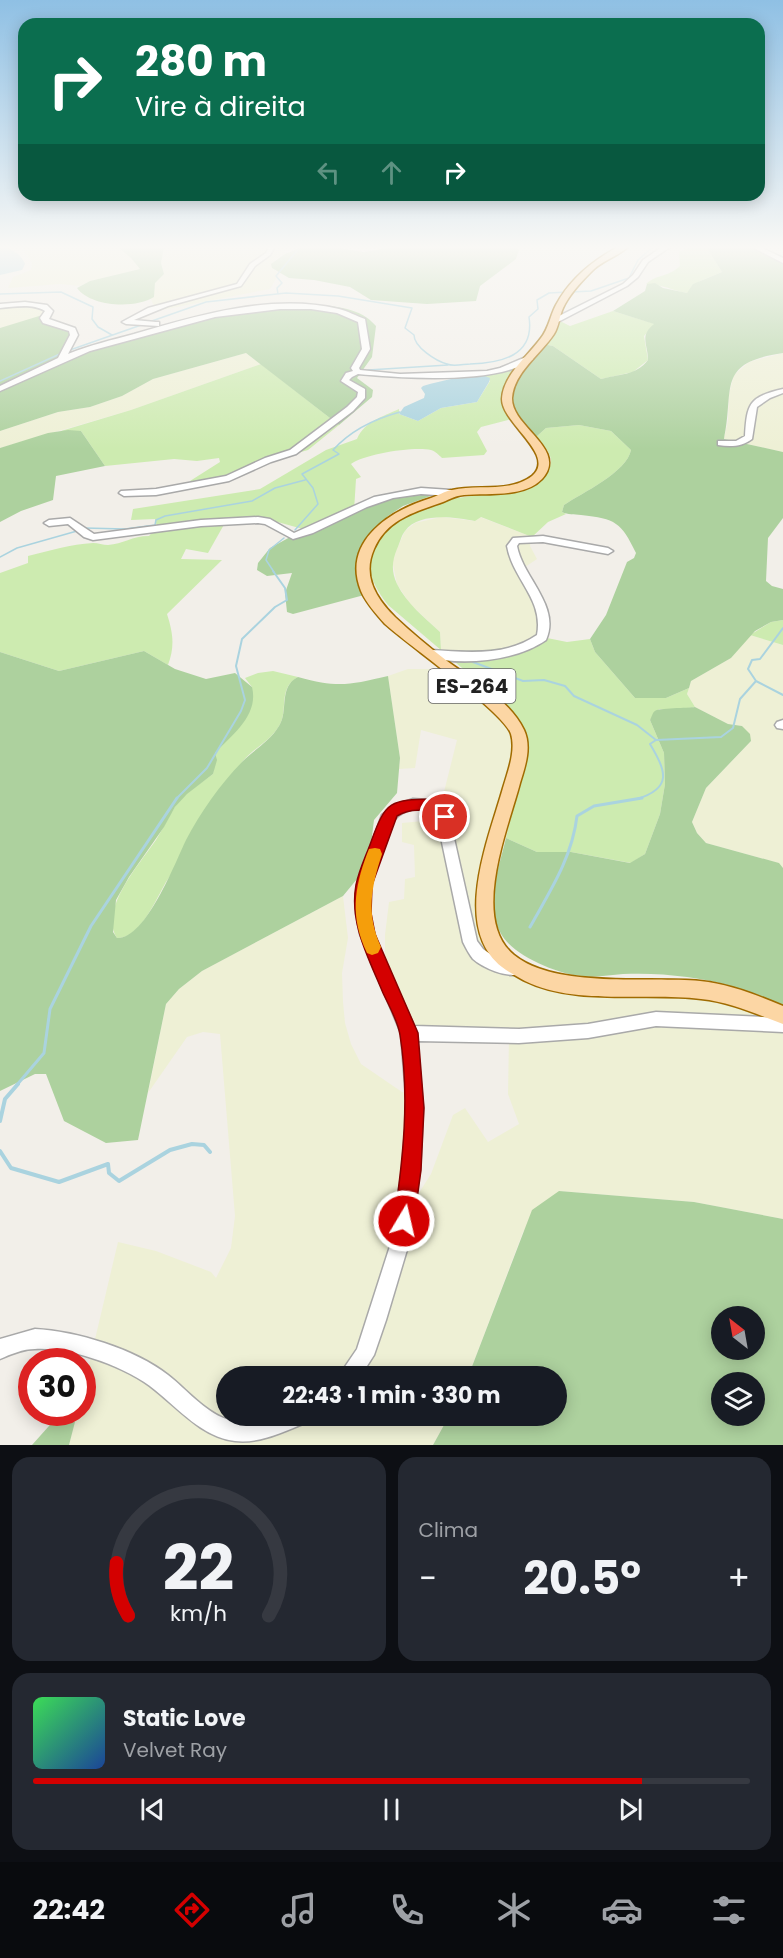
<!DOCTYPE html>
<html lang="pt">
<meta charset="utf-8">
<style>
:root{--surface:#171b24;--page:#242831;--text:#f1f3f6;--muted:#9ea1a6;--line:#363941;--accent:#d40000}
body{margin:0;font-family:Poppins,sans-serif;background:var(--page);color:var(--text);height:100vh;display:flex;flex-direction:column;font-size:22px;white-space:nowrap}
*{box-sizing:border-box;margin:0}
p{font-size:20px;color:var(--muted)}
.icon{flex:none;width:33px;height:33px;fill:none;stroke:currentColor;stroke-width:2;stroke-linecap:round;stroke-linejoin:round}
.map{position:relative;height:1445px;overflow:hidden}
.panel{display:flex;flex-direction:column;gap:12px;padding:12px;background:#0d0f14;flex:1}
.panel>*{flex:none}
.banner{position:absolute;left:18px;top:18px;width:747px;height:183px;border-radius:18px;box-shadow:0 3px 15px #0003;background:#0b6e4f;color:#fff;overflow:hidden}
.needle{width:39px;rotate:329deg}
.controls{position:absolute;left:711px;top:1306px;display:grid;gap:12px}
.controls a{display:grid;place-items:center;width:54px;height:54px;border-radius:50%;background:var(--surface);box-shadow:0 3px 15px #0003;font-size:30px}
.speed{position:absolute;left:18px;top:1348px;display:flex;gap:12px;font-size:30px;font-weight:700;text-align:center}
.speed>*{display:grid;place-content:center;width:78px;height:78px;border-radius:50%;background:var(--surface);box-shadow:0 3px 15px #0003;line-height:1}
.speed .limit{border:9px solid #d22;background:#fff;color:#111}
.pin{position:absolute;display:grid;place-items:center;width:51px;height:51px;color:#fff;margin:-26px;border:3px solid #fff;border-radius:50%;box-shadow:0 2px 6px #0007}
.me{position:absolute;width:66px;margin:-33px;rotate:9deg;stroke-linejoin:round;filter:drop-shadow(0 0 4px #0008)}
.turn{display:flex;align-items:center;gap:21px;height:126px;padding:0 18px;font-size:27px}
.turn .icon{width:78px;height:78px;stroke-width:2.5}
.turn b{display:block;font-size:42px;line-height:51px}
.lanes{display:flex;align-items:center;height:57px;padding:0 18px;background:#0003;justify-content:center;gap:30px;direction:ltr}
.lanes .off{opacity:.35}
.big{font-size:45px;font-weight:700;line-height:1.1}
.panel .widget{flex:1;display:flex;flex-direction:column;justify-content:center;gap:9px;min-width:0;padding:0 21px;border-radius:18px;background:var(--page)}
.panel .dial{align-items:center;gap:0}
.dial svg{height:156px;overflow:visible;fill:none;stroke:var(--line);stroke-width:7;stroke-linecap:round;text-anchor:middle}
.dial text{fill:var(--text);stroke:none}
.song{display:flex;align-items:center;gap:18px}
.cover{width:72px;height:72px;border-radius:9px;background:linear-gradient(135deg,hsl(130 70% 55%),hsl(220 70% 35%))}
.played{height:6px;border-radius:3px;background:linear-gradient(90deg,var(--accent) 85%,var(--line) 85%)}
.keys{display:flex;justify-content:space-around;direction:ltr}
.heat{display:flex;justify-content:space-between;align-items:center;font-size:33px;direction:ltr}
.panel .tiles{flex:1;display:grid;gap:12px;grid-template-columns:1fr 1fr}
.widget:last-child{grid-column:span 2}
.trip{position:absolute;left:216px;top:1366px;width:351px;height:60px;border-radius:30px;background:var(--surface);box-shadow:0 3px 15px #0003;font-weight:700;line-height:60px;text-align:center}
.dock{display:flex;height:96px;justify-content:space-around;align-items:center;background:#090b0e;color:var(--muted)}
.dock .icon{width:42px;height:42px}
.dock .active{color:var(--accent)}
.dock b{font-size:27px;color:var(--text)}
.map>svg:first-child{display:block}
.farmland{fill:#eef0d5}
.grass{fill:#cdebb0}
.forest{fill:#add19e;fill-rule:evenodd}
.water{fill:#aad3df}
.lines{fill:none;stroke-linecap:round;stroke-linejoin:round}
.stream-far3{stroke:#aad3df;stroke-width:1.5}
.stream-far2{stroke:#aad3df;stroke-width:2}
.stream-far1{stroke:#aad3df;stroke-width:3}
.stream{stroke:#aad3df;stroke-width:4}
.minor-casing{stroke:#a9a9a9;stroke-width:3}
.major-casing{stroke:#a06b00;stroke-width:3}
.minor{fill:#fff;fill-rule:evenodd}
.major{fill:#fcd6a4;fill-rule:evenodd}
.route{fill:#d40000;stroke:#8a0000;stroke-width:1.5}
.slow{fill:#f59e0b}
.labels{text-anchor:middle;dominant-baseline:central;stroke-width:6;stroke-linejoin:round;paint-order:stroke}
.shield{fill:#fff;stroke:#646464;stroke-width:1.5}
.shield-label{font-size:20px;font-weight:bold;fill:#222}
</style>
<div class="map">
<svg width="783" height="1445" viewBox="0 0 783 1445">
<rect width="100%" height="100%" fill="#f2efe9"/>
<!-- farmland -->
<path class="farmland" d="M21 247H118L131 258 140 269 90 281 80 286 60 284 8 288 13 277 31 270 32 264 30 259Z
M164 247H284L285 254 275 259 272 268 279 274 270 289 156 311 151 299 154 297 155 283 164 274 161 263Z
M9 306H40L52 309 49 313 30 320 0 328V308Z
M246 353 261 364 131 410 0 448V431L58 412 90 407 122 396 153 379Z
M783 353V452L724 439 728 420 729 394 734 375 749 362Z
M441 517 475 521 480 517 532 537 530 546 537 559 522 569 542 615 537 636 525 643 487 651 441 650 440 632 410 604 397 584 392 560 405 531 415 523Z
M750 635 783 645V868L778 863 706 843 697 833 692 822 706 788 751 741 742 726 728 724 695 707 687 694 691 681 731 658Z
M408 669H450L510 728 513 744 487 934 538 976 689 989 783 1019V1219L694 1202 559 1191 523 1232 468 1377H226V1416H449L433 1445H69L77 1413H82L83 1390 118 1242 156 1251 211 1272 216 1278 231 1248 235 1216 220 1034 203 1032 187 1037 148 1093 166 1004 179 989 202 971 343 896 348 938 342 973 343 1002 345 1023 351 1044 361 1064 402 1092 412 1095 406 1213 431 1174 453 1115 465 1108 488 1142 519 1124 508 1094 509 1036 414 1030 385 973V935L389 902 404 899 405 879 415 877 414 845 402 842V823L423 821 442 800 457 740 421 730 415 768 399 769 400 758 388 676Z"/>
<!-- grass -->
<path class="grass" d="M690 247H706L722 272 700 281 687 293C674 291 659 283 646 284 659 273 667 278 680 266L679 252Z
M613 311 655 324 644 336 648 360 633 372 601 379 553 346 543 344 558 320 570 326Z
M261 364 339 425 308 450 276 459 246 474 192 486 190 481 220 462 219 458 197 461 174 459 105 466 81 431H61L131 410Z
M523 364 511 381 512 419 481 427 477 432 487 451 484 455 442 458C439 455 435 451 431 450 414 446 364 454 351 464L361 477 356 479 354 511 310 531 274 521H226L208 553 186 549 181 559 222 560 167 614C173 633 175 646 168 665L144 651 59 671 0 652V573L28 563V556C49 551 71 544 93 543 98 543 103 545 108 545 123 544 132 536 149 536L157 527 155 519 131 520 133 509 260 489 326 450 357 439C365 421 382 417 399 409V414L418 421 441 408 477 402 490 381 482 375Z
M579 425 611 431 631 450C627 472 582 493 564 505L562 512 566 514 548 522 532 537 481 517 475 521C454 517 419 512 405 531 401 536 400 543 397 549 392 561 391 571 397 584 407 604 424 617 440 632L441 650C475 651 507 653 537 636L567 642 590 639 595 652 635 698H666L689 688 687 694 695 707 673 710 659 709 650 720 664 753 665 784 660 814 645 854 631 863 571 852H537L506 838C514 801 536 740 509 708L388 605C374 587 363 568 375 546 389 523 411 510 437 502 459 495 552 493 551 460 550 451 542 443 536 437L546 428Z
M783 620V645L750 635 771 622Z
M273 671 298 677C277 688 289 711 279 726 270 741 254 748 243 761 234 773 226 788 218 800 201 828 184 855 166 882 156 899 140 939 117 938 98 910 141 862 156 840 163 829 168 817 175 807 184 793 200 784 213 774L215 753 238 728 252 687 245 678 258 673Z"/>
<!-- forest -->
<path class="forest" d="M118 247H164L161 263 164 274 155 283 154 297C135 309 91 307 77 288L90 281 140 269 131 258Z
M302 247H333L364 252 393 247H517L519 250 516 259 480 286 476 301 427 304 371 300 350 287 314 280 289 278 272 268 271 264 285 254Z
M706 247H761L783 259V353C715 363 735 388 724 439L783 452V518L768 538 766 581 772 586 783 589V620L771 622 755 631 731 658 691 681 689 688 666 698H635L595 652 590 639 606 615 627 562 634 558 636 553C621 522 616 519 581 515 574 514 568 515 562 512L564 505C582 493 627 472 631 450L611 431 579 425 546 428 536 437C529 428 517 418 513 407 506 388 534 359 543 344L553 346 601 379C618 374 636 376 648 360 648 344 639 336 654 324L613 311 645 291 647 284 655 283 663 288 687 293 693 284 722 272Z
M274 306C305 306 354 299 376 326L372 357 357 378 373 390 372 397 339 425 246 353 153 379 122 396 90 407 58 412 0 431V328L49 313V318L63 323 71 330 65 353 82 354 206 316Z
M68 430 81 431 105 466 56 476 53 500 21 511 0 522V448L48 433Z
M439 493 403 506 388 516 369 534 364 544 368 594 293 614 287 612 285 593 292 573 267 576 257 570 258 563 270 548 292 536 389 499Z
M144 651 175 669 206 679 235 673 252 687C259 715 233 734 215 753L217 760 213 774 187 794 175 807 164 827 129 877 116 900 113 932 117 938C146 939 175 863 186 840 200 813 221 783 243 761 255 749 270 741 279 726 289 711 278 687 298 677 338 688 349 685 388 676L400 758 397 793 374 820 372 836 376 856 343 896 202 971 179 989 166 1004 138 1140 106 1143 64 1121 46 1074H35L0 1091V652L59 671Z
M695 707 728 724 742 726 750 734 751 741 706 788 692 822 697 833 706 843 779 863 783 868V1006C753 992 720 981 687 977 666 974 644 973 623 974 610 975 596 978 582 976 557 974 511 955 500 932 485 902 499 868 506 838L537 852H571L630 863 645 854 660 814 665 784 664 753 650 720C652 717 652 713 655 711 657 708 689 708 695 707Z
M559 1191 694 1202 783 1219V1445H433L449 1416H556V1377H468L532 1210ZM722 1317H754V1350H722ZM722 1383H754V1416H722Z
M57 1417 75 1422 69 1445H32Z"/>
<!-- water -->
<path class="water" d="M0 247C11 247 21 254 25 264L22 270 0 275Z
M482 375 490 378 489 382 477 402 441 408 418 421 399 414 404 407 424 398 425 394 421 388 423 386C444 380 461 376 482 375Z"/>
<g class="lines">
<!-- stream-far3 -->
<path class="stream-far3" d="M572 292 591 291 629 278 638 260 653 247
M0 294 61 292 93 307 92 319 98 327 112 335
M278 294 277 288 282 283 276 276 300 247
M149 322 206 302 286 293 338 296 412 308 405 328 414 335C414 347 436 361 447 364 453 367 464 364 470 364 501 363 535 356 529 317L538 309 537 300 549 293 567 292
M70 350 144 324
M368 370 448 365
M0 381 62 353
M84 528 125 529 155 525 156 520 165 516 252 501 275 488 305 480
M295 530 318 504 313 488 302 474 339 454 333 450C351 430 374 419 400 412
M0 557 17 548 77 531
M274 572 266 560 269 550 284 538"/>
<!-- stream-far2 -->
<path class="stream-far2" d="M783 628 760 659 752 660 748 669 756 681 783 695
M473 662 523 681 544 680 565 686 574 696 637 725 656 740 721 737 733 728 740 699 756 681
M176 799 207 768 241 711 245 700 236 666 242 639 275 607 287 600 285 588 273 571
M637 799C673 788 666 771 650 744L656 740"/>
<!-- stream-far1 -->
<path class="stream-far1" d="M530 927C550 891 572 858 577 816L594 806 642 798
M16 1086 44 1053 50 1009 91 926 177 798"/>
<!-- stream -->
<path class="stream" d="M0 1121 5 1099 18 1084
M0 1151 11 1168 59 1182 108 1164 109 1173 119 1181 170 1150 192 1144 204 1145 210 1152"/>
<defs>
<path id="minor" d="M269 247H275L270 255 255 266 241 286 168 306 134 320 156 322H159V326L126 324 122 322 148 308 237 284 250 264 266 253Z
M662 247H670L648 262 638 277 627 286 558 322 551 320 623 284 633 275 643 260Z
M752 247H760L783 258V263Z
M25 302 47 305 53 311 49 319 75 328 78 335 68 354C90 345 112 340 134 334 198 315 273 293 339 309 348 311 356 316 365 319L370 349 359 368 360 370 400 374 487 371 500 368 526 357 533 359C498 385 401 378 358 374L352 377 349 380 365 389V398L353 411 296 454 271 462 229 481 156 495 124 496 119 493 121 491 156 489 226 476 265 458 290 450 347 407 357 397 358 392 341 381 346 373 353 371 351 368 362 349 358 322 337 313 311 309H280L215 317 90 351 0 391V386L58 358 70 335 69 331 43 323 40 318 45 311C32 303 14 307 0 308V304Z
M783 389V393L770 398 757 407 752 439C742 447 730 447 718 445V441H736L745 436C747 403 749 397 783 389Z
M421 488 451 490 456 493 451 496 421 494 393 498 367 507 313 533 293 539 265 524 258 523 201 526 93 540 84 537 68 524 49 526 44 523 49 520 70 518 94 534 201 520 258 517 270 519 294 533 374 497Z
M543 536 608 548 613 551 608 554 543 542 519 543 517 546C523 578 561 606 546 640 516 661 463 666 427 657L425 654 427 651 431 650C467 652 505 657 537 635 544 599 513 580 507 546L513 538Z
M783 720V729L777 728 775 725 777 722Z
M413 799 429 800 447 807 477 941 483 949 493 956 519 964 521 969 519 974C507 978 483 968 473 959 469 954 466 948 463 942L436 814C424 806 403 808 394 820 388 828 373 875 371 886 370 894 369 905 370 914 373 945 401 995 414 1026L519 1029 588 1024 656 1012 783 1018V1032L656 1026 588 1038 519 1043 417 1041 423 1108 420 1170 409 1243 386 1320 374 1355 360 1377H338L357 1349 391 1243 402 1170 407 1108 401 1033 360 934 356 913 357 885 382 815 394 806Z
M35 1329C76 1331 135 1349 168 1375 186 1389 204 1411 226 1419 242 1424 256 1418 271 1416 283 1415 296 1416 308 1416L305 1423C283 1432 259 1444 235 1441 202 1437 179 1409 155 1390 127 1367 71 1347 35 1349 23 1349 11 1354 0 1359V1339Z"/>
<path id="major" d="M618 247H628C617 257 601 261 591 272 580 283 569 295 563 308 559 317 559 326 554 334 541 354 514 372 512 398 511 427 569 449 542 479 524 498 487 493 464 495 455 496 450 499 443 502 415 512 387 519 374 549 362 576 376 598 395 617 412 633 429 647 447 661 473 680 510 700 524 730 532 747 525 767 520 783 508 829 470 919 514 955 556 989 649 976 700 981 729 984 757 995 783 1006V1024C756 1014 730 1002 701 999 646 992 575 1006 525 981 518 977 508 972 502 967 451 927 489 838 503 788 508 771 516 751 511 734 504 712 408 645 385 624 376 614 366 603 361 591 341 541 391 510 431 498 438 496 444 491 452 490 477 484 510 493 532 476 557 455 502 424 502 399 503 375 528 356 541 338 549 328 550 316 556 305 570 279 592 261 618 247Z"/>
</defs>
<!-- minor casing -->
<use href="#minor" class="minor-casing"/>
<!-- major casing -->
<use href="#major" class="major-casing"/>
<!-- minor -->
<use href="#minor" class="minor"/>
<!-- major -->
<use href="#major" class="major"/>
</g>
<!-- sky -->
<linearGradient id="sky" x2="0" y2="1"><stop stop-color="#8fc0e4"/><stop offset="0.55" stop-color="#f9f8f5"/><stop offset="1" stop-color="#f9f8f5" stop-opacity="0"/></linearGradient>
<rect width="783" height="449" fill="url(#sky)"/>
<!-- route -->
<path class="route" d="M434 799 448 807 452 817 450 821H439C432 807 410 808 397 816L372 885 371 913 375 934 418 1033 424 1108 421 1170 414 1221 411 1228 404 1231 397 1228 394 1221C403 1160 410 1097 400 1035 398 1021 389 1006 383 993 369 959 349 923 356 885 359 870 366 856 371 842 386 800 390 800 434 799Z"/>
<!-- slow -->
<path class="slow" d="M375 848 380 849 382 854C371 888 366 913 381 947L378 953 372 955 367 953C350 917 354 889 367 854L369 849Z"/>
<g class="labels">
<!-- shield labels -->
<rect class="shield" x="428.5" y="669" width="87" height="34" rx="4.5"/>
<g class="shield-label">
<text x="472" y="686">ES-264</text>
</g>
</g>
</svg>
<div class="controls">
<a><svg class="needle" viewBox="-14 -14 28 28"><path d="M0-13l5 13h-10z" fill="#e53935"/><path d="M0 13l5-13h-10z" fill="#9ea1a6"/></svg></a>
<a><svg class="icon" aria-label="layers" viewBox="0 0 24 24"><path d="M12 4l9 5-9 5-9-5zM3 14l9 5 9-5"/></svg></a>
</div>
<div class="speed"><div class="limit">30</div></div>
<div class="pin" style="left:445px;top:817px;background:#d93025"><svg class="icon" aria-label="arrive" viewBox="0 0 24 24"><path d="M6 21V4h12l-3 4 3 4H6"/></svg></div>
<svg class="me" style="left:404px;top:1221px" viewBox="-20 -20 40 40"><circle r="17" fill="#d40000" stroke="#fff" stroke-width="3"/><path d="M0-11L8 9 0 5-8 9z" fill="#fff"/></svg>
<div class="trip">22:43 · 1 min · 330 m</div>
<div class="banner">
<div class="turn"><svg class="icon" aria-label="right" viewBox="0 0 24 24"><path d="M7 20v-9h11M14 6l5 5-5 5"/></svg><div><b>280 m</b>Vire à direita</div></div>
<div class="lanes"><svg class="icon off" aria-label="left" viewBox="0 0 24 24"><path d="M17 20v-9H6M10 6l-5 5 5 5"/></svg><svg class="icon off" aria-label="ahead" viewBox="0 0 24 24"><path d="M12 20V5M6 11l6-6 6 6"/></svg><svg class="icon" aria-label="right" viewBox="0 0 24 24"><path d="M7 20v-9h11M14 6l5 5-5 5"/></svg></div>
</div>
</div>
<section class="panel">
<div class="tiles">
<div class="widget dial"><svg viewBox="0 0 100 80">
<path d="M14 69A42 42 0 1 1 86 69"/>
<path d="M14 69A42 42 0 0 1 8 42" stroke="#d40000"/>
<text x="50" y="56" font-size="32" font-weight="700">22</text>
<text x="50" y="72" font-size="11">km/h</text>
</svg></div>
<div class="widget"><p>Clima</p>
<div class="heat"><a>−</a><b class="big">20.5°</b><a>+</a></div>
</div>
<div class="widget">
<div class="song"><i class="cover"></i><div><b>Static Love</b><p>Velvet Ray</p></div></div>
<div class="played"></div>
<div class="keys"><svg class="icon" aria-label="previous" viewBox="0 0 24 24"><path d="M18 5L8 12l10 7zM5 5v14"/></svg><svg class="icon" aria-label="pause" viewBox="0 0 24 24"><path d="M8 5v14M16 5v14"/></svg><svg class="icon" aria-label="next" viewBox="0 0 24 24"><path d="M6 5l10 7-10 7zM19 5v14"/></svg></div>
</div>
</div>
</section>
<nav class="dock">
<b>22:42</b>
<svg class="icon active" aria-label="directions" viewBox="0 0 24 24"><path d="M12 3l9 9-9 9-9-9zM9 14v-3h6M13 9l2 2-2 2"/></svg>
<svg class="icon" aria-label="music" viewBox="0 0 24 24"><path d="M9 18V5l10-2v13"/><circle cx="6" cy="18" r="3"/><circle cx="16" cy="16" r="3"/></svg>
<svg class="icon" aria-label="phone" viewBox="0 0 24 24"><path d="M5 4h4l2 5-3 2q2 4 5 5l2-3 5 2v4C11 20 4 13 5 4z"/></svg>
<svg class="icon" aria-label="climate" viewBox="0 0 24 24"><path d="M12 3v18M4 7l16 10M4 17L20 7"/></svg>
<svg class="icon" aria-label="car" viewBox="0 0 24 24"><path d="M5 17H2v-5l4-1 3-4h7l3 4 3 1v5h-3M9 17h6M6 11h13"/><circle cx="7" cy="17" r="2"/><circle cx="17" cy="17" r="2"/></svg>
<svg class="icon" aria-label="filters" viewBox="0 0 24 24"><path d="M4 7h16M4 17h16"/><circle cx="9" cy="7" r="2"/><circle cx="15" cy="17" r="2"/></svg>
</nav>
